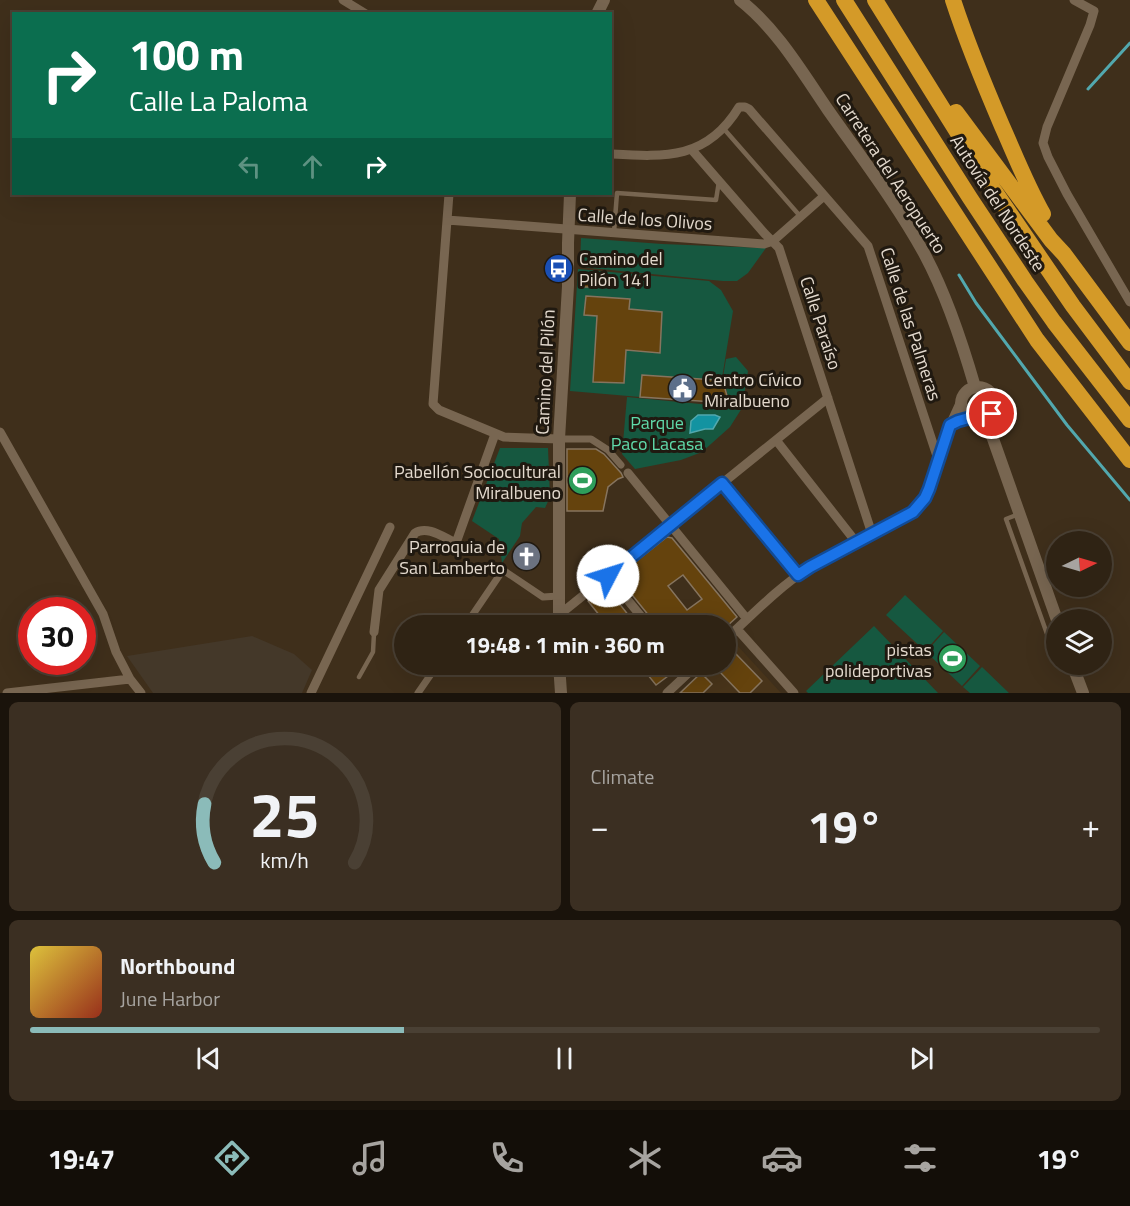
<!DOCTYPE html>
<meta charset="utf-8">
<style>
:root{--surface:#2f2314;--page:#3b2f22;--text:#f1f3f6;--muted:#a7a4a0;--line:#4a4034;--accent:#8bbbb9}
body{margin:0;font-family:"Titillium Web",sans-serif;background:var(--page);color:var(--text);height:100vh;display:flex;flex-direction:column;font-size:22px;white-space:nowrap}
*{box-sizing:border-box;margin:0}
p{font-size:20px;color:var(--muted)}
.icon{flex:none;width:33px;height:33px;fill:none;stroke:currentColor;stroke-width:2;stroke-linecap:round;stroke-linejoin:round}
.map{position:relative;height:693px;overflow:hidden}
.side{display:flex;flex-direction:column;gap:9px;padding:9px;background:#1a130b;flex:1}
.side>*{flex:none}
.top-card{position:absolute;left:12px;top:12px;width:600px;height:183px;border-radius:0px;box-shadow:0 6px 24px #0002,0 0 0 2px var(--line);background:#0b6e4f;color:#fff;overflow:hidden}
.needle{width:39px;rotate:85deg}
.fabs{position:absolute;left:1046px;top:531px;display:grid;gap:12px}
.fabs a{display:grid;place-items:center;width:66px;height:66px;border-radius:50%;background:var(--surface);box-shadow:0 6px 24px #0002,0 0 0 2px var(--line);font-size:30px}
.speed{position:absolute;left:18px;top:597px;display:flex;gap:12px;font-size:30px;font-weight:700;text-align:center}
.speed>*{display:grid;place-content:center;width:78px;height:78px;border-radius:50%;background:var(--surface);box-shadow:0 6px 24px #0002,0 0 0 2px var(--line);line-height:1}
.speed .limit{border:9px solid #d22;background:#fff;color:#111}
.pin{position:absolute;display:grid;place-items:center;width:51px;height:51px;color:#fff;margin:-26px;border:3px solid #fff;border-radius:50%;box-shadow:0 2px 6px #0007}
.me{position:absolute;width:66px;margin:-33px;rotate:50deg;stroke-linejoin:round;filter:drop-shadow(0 0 4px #0008)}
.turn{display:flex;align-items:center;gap:21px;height:126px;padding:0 18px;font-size:27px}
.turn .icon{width:78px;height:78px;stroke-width:2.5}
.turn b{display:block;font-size:42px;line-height:51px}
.lanes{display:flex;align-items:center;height:57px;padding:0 18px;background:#0003;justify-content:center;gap:30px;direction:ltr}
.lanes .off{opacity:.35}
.big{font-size:45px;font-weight:700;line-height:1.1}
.side .tile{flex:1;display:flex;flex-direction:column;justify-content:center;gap:9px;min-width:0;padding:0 21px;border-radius:9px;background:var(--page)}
.side .dial{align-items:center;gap:0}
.dial svg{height:156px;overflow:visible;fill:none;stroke:var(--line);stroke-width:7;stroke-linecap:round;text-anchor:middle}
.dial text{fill:var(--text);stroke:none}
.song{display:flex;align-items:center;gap:18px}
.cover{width:72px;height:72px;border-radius:9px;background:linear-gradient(135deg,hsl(50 70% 55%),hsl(10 70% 35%))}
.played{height:6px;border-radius:3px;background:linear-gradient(90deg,var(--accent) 35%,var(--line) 35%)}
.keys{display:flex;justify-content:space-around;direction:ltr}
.heat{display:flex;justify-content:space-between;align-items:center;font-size:33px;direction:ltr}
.side .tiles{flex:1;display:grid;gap:9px;grid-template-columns:1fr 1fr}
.tile:last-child{grid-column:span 2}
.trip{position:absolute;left:394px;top:615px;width:342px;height:60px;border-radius:30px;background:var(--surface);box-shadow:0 6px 24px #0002,0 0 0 2px var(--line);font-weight:700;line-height:60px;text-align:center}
.tab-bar{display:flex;height:96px;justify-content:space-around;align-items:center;background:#130e08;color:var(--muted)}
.tab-bar .icon{width:42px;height:42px}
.tab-bar .current{color:var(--accent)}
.tab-bar b{font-size:27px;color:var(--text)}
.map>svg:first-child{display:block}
.industrial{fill:#443829}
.built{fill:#48341a}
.green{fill:#165840}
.water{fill:#1393a1;stroke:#52a8ae;stroke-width:1.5}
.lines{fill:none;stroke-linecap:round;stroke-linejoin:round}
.stream{stroke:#52a8ae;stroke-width:3}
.building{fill:#65430d;stroke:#86745e;stroke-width:1.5;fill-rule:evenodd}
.service{stroke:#786651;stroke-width:4.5}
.pedestrian{stroke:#786651;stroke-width:7}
.minor{stroke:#786651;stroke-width:9}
.tertiary{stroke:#786651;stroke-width:12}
.motorway{stroke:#d49a28;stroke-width:16}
.route-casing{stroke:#114b97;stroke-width:15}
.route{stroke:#1a73e8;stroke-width:10}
.labels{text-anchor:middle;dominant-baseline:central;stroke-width:6;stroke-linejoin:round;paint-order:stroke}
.street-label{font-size:18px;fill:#e4dace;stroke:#201910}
.poi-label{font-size:18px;fill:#e4dace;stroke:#201910;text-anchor:end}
.park-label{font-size:18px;fill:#60daaa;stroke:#201910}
</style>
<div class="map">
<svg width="1130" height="693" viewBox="0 0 1130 693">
<rect width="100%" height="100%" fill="#3f2f1b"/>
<!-- industrial -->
<path class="industrial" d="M252 636 294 654 312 670 302 693H153L127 656Z"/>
<!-- built -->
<path class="built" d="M730 644H736L781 693H680L709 665 726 664V648Z"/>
<!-- green -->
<path class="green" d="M581 238 662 244 766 248 748 273 737 281H723L580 267Z
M578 269 709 281 721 290 733 311 722 378 640 397 570 391Z
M736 357 748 371 742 408 730 427 702 452 681 460 635 469 622 454 627 397 721 406 730 404 723 377 726 359Z
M500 448H548L550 497 545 508 536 507 522 523 520 536 502 563 499 539 472 521Z
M905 595 943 631 925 651 886 615Z
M874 626 938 693H808L806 691Z
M944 632 980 666 962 686 926 652Z
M982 667 1009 693H970L963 687Z"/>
<!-- water -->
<path class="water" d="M698 415H715L720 417 713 429H705L690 433 691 421Z"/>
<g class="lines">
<!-- stream -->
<path class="stream" d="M1088 89 1130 43
M959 275 976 303 1067 425 1130 500"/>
</g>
<!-- building -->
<path class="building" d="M582 273 593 274 592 287H581Z
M586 296 630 299 629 309 662 312 660 353 626 350 624 383 593 382 597 316 584 315Z
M642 375 715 380 722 378 729 403 640 397Z
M567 449H596L604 454 621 473 623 477 618 479 608 487 603 511H567Z
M667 537 672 538 737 617 727 626H656L654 622 620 580V574ZM683 575 702 599 687 610 668 586Z
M603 588H607L637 626H608L588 601Z
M736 654 762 681 750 693H740L719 671Z
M639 664H669L673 669 672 673 656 685Z
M701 673 712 684 703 693H680Z"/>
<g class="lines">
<!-- service -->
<path class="service" d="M724 129 800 216
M614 232 617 193 716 200 719 181
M1019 514 1006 519 1056 659
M1060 664 1071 669
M359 677 373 652 374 633"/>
<!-- pedestrian -->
<path class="pedestrian" d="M559 439H591L608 450 621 465
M465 626 503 570 543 597 559 596
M418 693 438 664"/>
<!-- minor -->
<path class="minor" d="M343 0 366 14
M1074 0 1094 11 1090 25 1047 127 1043 143 1048 157 1067 194 1130 302
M692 150 765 234 779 248 872 534
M610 154C665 157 707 160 739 107H745L749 109 868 246 938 459
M449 194 433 404 439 410 504 437 559 439
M447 220 764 244 773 241 824 196
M950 425 958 421 969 418
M0 432 103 614 116 652 130 679 141 693
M776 440 856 542
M628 473 747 619
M722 483 798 575
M608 576 649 626
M559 615 828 398
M737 629 794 693
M374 632 379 590 415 533C428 525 444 538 456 543L495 434
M726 639C753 614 779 587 810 567L902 518 913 512 925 498 929 490 950 425 962 399
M7 693 130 679
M311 693 390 527
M667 693 698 664"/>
<!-- tertiary -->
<path class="tertiary" d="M740 0C777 29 802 72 828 110 861 157 897 204 925 255 947 296 962 342 975 387
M597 14 604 0
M961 404a17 17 0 1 1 34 0a17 17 0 1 1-34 0Z
M986 419 1057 620
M559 626V439L568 286V243L570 194
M559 664 561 693
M1072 664 1083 693"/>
<!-- motorway -->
<path class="motorway" d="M816 0 1037 340 1130 460
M844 0 970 198 1025 281 1054 322 1130 420
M875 0 989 183 1073 306 1130 382
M953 0C967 43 984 84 1002 126 1015 155 1027 186 1043 214
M956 112 1051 240 1064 254 1130 343"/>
</g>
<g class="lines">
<defs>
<path id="route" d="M608 576 722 483 798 575 810 567 913 512 925 498 929 489 950 425 958 421 969 418 977 421 983 420 992 414"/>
</defs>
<!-- route casing -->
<use href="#route" class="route-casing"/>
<!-- route -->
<use href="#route" class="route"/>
</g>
<!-- icons -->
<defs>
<symbol id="bus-disc" viewBox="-11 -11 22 22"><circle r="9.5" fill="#1a4fb4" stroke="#201910"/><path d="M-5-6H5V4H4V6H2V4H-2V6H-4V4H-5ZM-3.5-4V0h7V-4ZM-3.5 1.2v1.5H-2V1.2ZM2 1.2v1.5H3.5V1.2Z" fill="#fff"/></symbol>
<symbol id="civic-disc" viewBox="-11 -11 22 22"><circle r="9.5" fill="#5c6f8a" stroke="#201910"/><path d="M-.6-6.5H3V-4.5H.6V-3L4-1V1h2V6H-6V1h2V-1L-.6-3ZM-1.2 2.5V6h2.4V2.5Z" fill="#fff"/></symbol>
<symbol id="stadium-disc" viewBox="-11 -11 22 22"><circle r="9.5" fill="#2e9e5b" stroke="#201910"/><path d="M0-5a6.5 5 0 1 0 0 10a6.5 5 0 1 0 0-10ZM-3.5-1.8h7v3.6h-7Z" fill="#fff"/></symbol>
<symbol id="church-disc" viewBox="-11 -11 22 22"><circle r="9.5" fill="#6b7280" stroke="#201910"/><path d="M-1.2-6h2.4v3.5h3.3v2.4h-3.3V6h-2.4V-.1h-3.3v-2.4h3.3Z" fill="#fff"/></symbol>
</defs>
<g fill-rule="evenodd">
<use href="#bus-disc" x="542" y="252" width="33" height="33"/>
<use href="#civic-disc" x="666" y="372" width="33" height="33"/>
<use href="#stadium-disc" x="566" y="464" width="33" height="33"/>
<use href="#church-disc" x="510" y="540" width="33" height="33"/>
<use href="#stadium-disc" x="936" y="642" width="33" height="33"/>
</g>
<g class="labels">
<!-- street labels -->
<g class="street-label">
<text transform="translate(891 173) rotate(57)">Carretera del Aeropuerto</text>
<text transform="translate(998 203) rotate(57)">Autovía del Nordeste</text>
<text transform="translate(645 219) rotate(4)">Calle de los Olivos</text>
<text transform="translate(821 323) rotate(72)">Calle Paraíso</text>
<text transform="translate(911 324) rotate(72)">Calle de las Palmeras</text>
<text transform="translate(545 372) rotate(-87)">Camino del Pilón</text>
</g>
<!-- poi labels -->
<g class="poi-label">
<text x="579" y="258" text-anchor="start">Camino del<tspan x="579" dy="21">Pilón 141</tspan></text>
<text x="704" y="379" text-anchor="start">Centro Cívico<tspan x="704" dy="21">Miralbueno</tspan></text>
<text x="561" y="471">Pabellón Sociocultural<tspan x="561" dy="21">Miralbueno</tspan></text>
<text x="505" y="546">Parroquia de<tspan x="505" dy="21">San Lamberto</tspan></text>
<text x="932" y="649">pistas<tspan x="932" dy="21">polideportivas</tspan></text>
</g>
<!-- park labels -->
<g class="park-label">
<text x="657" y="422">Parque<tspan x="657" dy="21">Paco Lacasa</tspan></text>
</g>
</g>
</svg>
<div class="fabs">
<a><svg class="needle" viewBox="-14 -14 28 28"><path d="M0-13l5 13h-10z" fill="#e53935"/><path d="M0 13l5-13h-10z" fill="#a7a4a0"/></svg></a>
<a><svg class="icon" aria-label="layers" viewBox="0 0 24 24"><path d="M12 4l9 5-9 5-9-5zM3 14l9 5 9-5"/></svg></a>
</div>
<div class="speed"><div class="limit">30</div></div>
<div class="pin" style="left:992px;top:414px;background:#d93025"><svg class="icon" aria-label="arrive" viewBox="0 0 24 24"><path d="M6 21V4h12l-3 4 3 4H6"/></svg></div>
<svg class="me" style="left:608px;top:576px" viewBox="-20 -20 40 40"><circle r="19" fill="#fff"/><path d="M0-13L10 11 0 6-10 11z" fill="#1a73e8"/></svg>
<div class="trip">19:48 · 1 min · 360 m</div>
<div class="top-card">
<div class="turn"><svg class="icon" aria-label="right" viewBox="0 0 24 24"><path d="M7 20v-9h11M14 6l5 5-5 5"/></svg><div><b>100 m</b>Calle La Paloma</div></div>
<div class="lanes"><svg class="icon off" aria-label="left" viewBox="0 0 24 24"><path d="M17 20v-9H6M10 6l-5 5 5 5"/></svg><svg class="icon off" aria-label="ahead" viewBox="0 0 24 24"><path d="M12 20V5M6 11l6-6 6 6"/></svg><svg class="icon" aria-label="right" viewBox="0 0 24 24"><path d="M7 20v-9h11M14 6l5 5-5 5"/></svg></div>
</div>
</div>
<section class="side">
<div class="tiles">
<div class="tile dial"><svg viewBox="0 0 100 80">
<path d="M14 69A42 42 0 1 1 86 69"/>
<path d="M14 69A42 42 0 0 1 9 39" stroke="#8bbbb9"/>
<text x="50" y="56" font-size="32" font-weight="700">25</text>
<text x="50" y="72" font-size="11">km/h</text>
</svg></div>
<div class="tile"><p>Climate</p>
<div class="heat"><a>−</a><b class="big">19°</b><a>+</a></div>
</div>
<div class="tile">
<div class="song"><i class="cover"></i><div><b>Northbound</b><p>June Harbor</p></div></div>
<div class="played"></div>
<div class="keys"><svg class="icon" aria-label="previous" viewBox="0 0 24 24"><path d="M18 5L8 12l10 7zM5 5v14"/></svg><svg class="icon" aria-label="pause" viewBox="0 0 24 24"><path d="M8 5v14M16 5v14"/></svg><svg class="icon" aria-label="next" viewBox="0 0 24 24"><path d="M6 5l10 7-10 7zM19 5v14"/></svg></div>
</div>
</div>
</section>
<nav class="tab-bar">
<b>19:47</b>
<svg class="icon current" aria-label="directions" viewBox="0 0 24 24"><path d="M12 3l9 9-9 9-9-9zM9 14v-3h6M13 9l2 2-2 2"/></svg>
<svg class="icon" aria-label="music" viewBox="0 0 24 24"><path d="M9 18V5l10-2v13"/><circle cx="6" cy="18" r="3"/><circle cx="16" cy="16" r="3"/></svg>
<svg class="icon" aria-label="phone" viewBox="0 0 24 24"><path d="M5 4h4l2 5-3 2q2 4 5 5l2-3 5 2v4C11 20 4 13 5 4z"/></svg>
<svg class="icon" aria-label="climate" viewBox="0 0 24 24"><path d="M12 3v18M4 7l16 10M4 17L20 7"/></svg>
<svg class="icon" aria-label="car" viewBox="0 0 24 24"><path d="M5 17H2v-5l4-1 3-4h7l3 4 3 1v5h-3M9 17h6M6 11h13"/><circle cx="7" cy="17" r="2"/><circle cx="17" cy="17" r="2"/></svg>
<svg class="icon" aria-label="filters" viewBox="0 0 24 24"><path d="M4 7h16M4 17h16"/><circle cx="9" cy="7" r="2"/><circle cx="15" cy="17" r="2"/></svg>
<b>19°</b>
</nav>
